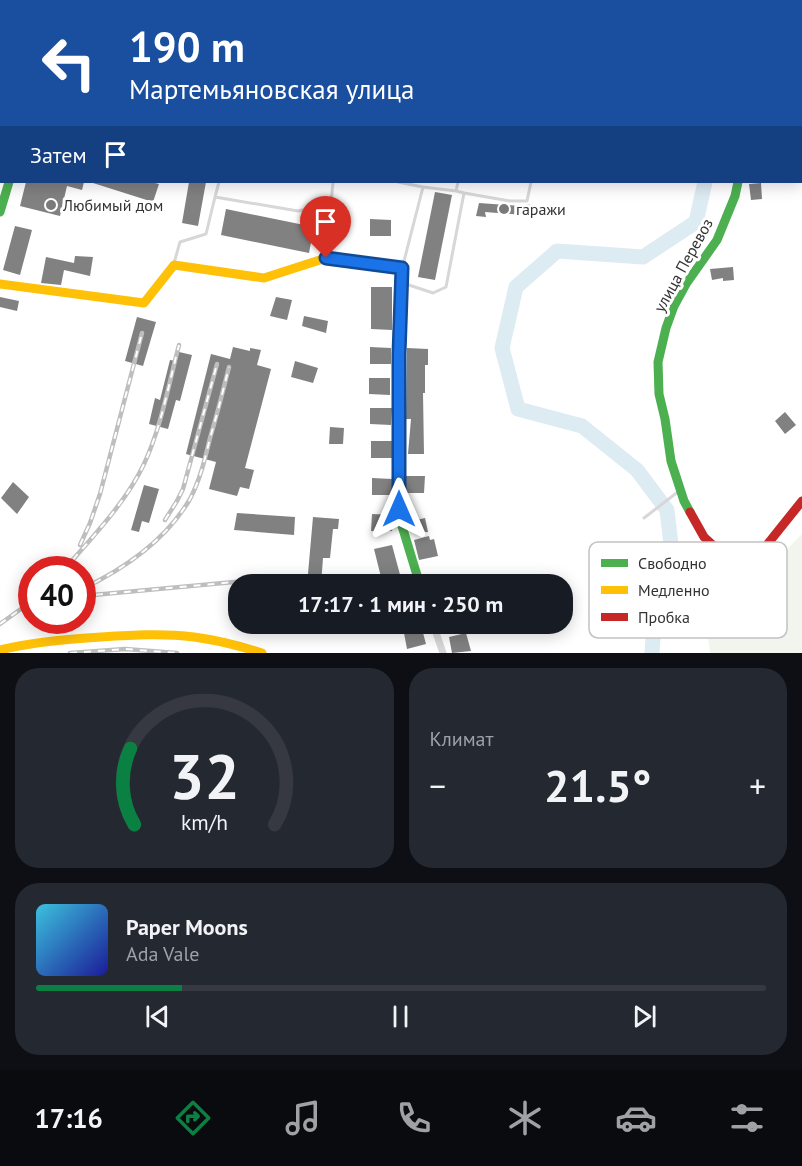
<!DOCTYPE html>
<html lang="ru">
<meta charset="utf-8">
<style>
:root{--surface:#171b24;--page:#242831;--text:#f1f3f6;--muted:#9ea1a6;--line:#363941;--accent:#0b8043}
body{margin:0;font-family:"PT Sans",sans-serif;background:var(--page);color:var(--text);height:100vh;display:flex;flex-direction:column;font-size:22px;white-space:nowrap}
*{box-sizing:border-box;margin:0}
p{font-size:20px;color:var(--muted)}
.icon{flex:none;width:33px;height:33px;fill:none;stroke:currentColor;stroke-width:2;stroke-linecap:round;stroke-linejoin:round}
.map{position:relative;height:653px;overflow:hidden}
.details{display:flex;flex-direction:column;gap:15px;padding:15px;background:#0d0f14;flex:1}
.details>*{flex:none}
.hud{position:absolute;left:0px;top:0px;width:802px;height:183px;box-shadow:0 3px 15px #0003;background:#1a4fa0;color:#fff;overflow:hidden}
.speed{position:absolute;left:18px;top:556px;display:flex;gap:12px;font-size:30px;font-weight:700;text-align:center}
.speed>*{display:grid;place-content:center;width:78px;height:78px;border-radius:50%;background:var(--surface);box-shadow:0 3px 15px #0003;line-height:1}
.speed .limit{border:9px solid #d22;background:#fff;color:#111}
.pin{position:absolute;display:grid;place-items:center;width:51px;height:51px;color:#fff;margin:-62px -26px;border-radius:50% 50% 50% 0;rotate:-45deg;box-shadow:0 0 6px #0007}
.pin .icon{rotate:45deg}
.me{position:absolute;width:66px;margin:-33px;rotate:0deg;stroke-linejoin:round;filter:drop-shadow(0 0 4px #0008)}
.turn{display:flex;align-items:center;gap:21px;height:126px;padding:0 30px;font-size:27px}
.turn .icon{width:78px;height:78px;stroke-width:2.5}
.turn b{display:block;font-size:42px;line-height:51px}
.then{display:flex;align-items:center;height:57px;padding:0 30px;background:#0003;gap:12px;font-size:22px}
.big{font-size:45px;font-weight:600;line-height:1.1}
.details .tile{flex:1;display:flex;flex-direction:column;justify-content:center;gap:9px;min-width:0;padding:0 21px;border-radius:24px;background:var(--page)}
.details .dial{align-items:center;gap:0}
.dial svg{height:156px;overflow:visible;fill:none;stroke:var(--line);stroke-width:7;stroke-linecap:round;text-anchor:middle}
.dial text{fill:var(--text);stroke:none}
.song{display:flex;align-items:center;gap:18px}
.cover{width:72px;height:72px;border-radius:9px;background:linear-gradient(135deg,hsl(190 70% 55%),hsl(240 70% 35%))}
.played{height:6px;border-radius:3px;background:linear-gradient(90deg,var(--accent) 20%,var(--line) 20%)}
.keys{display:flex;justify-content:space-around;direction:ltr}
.heat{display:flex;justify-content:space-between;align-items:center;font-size:33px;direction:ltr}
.details .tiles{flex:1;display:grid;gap:15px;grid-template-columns:1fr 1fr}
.tile:last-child{grid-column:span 2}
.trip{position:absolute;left:228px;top:574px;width:345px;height:60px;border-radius:24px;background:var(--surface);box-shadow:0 3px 15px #0003;font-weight:600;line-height:60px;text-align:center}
.menu{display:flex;height:96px;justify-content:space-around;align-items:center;background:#090b0e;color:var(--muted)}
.menu .icon{width:42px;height:42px}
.menu .active{color:var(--accent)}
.menu b{font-size:27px;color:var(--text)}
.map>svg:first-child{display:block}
.green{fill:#f1f5ed}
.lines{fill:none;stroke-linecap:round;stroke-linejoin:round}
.river{stroke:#ddebf3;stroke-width:15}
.building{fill:#818181}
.lane{stroke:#d7d7d7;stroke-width:3}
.street{stroke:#d7d7d7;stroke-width:7}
.fast{stroke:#4caf50;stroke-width:9}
.slow{stroke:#ffc107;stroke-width:9}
.jam{stroke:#c62828;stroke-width:9}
.rail-casing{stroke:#bebebe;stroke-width:4.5}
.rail{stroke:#fff;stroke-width:2;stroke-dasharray:7;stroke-linecap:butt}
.route-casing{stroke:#114b97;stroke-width:15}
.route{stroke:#1a73e8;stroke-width:10}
.poi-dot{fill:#7a7a7a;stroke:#fff;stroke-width:2}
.labels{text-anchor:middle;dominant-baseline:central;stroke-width:6;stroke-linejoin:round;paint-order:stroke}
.poi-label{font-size:16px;fill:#333;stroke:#fff;text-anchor:start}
.street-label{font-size:16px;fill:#333;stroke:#fff}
.key{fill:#fff;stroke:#c2c2c2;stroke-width:1.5}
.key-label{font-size:16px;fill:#333}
</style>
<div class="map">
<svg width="802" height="653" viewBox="0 0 802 653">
<rect width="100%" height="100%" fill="#fff"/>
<!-- green -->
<path class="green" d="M802 534V653H710L703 600 711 550 737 568 764 573Z"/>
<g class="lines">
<!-- river -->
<path class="river" d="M678 0V2
M652 653 655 611 672 553 667 510 637 470 582 426 518 409 502 348 516 287 557 251 643 257 696 222 705 182"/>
</g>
<!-- building -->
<path class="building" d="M26 182H84L82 190 67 186 60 216 20 206Z
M93 182H151L159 184 153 202 93 183Z
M189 182H206L198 226 182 223Z
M761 183 762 199 751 200 749 184Z
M435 192 452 195 435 280 418 277Z
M479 203 520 206 530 204V213L524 215 485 212 486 217 476 216Z
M226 209 314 227 309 253 221 235Z
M370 219 391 220V236H370Z
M15 226 32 230 20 275 3 270Z
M75 256 93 257 90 276 64 270 61 285 41 283 46 257 74 263Z
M733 267 734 280 723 281V278L712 280 710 269Z
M371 287H392V330L371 329Z
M0 297 19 301 17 311 0 307Z
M276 297 292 300 287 320 270 316Z
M304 316 328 321 326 333 302 326Z
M137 317 156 322 143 366 125 361Z
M233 347 250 351V348L261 350 257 365 271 369 245 468 254 470 249 489 240 487 237 496 209 489 216 462 186 454 211 354 230 359Z
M370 347 391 348V364H370Z
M407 348 428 349V365H425V393H423L424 454H408L411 419H406Z
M179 352 192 355 180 401 176 400 168 429 149 424 155 398 160 400 170 360 176 361Z
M295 361 318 368 313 383 291 377Z
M369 378H390V395L369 394Z
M370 408H392L391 425 370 424Z
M785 412 796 425 785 434 775 421Z
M330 427 344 428 343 444H329Z
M371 441H392V458H371Z
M406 476H425L424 493H406Z
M372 478 392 479V495H372Z
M13 482 29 497 17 514 1 498Z
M144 485 159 489 149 523 142 521 139 532 131 530Z
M237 513 295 517 294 535 234 530Z
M372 514 393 515 392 531H371Z
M313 517 339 519 338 529H333L330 558H323L321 585H307Z
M425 518 428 532H411L408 522Z
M429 536 430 540 434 539 438 556 419 560 414 540Z
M392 545 402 582 383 585 374 549Z
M422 629 426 644 407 649 404 633Z
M466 633 471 651 452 653 449 637Z"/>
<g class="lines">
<!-- lane -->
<path class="lane" d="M398 182 423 187 403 265
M423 187 456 191
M464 193 510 201H527L531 182
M215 197 219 182
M326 256 333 182
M174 263 180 242 206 234 215 197 298 211 332 203
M403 283 433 293 446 287 464 193 456 191 458 182
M644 518 679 491"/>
<!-- street -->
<path class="street" d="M700 0 701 2
M758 0V2
M801 131 802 134
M433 624 443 653"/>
<!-- fast -->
<path class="fast" d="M60 2 61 0
M0 212 9 182
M399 366V509L402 526 420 585
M690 512 684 501 671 461 665 419 659 394 658 362 666 328 674 306 686 284 717 240 735 196 738 182"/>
<!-- slow -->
<path class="slow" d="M0 284 144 303 174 265 264 278 326 258 402 268 399 366
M0 650C33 642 67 639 101 637 132 635 163 633 194 637 217 640 240 646 262 653"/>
<!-- jam -->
<path class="jam" d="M690 512 704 537 715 547 743 560 754 557 766 546 802 501"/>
<defs>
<path id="rail" d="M165 520 177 501 183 489 217 364
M80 545 90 523 100 494 142 333
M64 570C92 537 125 504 144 464 161 428 169 383 179 345
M82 589C124 569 166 540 190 499 200 480 205 459 210 438 217 415 223 391 229 367
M82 596 268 579
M0 624 32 601
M70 653 125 649 177 653"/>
</defs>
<!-- rail casing -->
<use href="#rail" class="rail-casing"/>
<!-- rail -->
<use href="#rail" class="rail"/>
</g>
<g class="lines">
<defs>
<path id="route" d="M326 258 402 268 399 354V509"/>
</defs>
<!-- route casing -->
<use href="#route" class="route-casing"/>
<!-- route -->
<use href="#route" class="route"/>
</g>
<!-- markers -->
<g class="poi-dot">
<circle cx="51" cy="205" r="6"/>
<circle cx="504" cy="209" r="6"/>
</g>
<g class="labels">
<!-- poi labels -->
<g class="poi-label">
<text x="63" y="205">Любимый дом</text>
<text x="516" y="209">гаражи</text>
</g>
<!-- street labels -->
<g class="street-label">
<text transform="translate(683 265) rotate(-61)">улица Перевоз</text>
</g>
</g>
<!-- legend -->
<rect x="589" y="542" width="198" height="96" rx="9" class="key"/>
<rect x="601" y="559" width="27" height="8" fill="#4caf50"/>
<rect x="601" y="586" width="27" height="8" fill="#ffc107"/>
<rect x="601" y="613" width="27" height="8" fill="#c62828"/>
<g class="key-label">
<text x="638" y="569">Свободно</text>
<text x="638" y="596">Медленно</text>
<text x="638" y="623">Пробка</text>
</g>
</svg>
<div class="speed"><div class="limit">40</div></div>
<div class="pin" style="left:326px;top:258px;background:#d93025"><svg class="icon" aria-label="arrive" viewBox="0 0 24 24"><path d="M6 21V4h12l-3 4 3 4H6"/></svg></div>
<svg class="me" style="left:399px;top:509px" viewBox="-20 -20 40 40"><path d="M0-17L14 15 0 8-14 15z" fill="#1a73e8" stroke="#fff" stroke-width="4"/></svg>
<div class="trip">17:17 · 1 мин · 250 m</div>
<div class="hud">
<div class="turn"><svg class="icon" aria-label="left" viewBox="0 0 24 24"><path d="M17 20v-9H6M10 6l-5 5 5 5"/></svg><div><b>190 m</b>Мартемьяновская улица</div></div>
<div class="then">Затем<svg class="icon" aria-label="arrive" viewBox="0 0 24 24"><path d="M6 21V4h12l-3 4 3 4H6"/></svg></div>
</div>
</div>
<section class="details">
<div class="tiles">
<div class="tile dial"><svg viewBox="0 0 100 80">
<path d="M14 69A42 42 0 1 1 86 69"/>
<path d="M14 69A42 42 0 0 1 12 30" stroke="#0b8043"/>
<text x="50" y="56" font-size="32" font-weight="700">32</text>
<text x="50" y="72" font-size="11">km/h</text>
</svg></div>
<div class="tile"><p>Климат</p>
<div class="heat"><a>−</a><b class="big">21.5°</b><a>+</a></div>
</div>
<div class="tile">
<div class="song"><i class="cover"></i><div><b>Paper Moons</b><p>Ada Vale</p></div></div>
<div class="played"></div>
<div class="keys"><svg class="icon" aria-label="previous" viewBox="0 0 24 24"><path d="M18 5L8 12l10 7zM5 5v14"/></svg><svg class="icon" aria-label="pause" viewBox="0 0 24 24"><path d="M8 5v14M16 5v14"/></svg><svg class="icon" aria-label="next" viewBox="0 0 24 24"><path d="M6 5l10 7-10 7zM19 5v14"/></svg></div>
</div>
</div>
</section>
<nav class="menu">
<b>17:16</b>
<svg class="icon active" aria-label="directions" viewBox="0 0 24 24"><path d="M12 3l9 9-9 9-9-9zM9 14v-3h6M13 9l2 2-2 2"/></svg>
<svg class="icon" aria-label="music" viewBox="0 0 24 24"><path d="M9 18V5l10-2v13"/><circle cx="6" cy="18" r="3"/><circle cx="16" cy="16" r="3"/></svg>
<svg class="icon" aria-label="phone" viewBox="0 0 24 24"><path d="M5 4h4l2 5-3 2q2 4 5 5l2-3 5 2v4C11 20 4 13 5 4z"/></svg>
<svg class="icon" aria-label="climate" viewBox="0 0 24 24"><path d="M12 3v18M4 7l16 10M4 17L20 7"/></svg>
<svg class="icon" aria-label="car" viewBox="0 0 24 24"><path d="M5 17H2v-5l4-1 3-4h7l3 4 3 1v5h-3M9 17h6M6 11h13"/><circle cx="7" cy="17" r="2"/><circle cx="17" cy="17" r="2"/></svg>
<svg class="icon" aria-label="filters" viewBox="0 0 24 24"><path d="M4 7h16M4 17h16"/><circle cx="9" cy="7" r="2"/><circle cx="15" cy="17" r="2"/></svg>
</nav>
